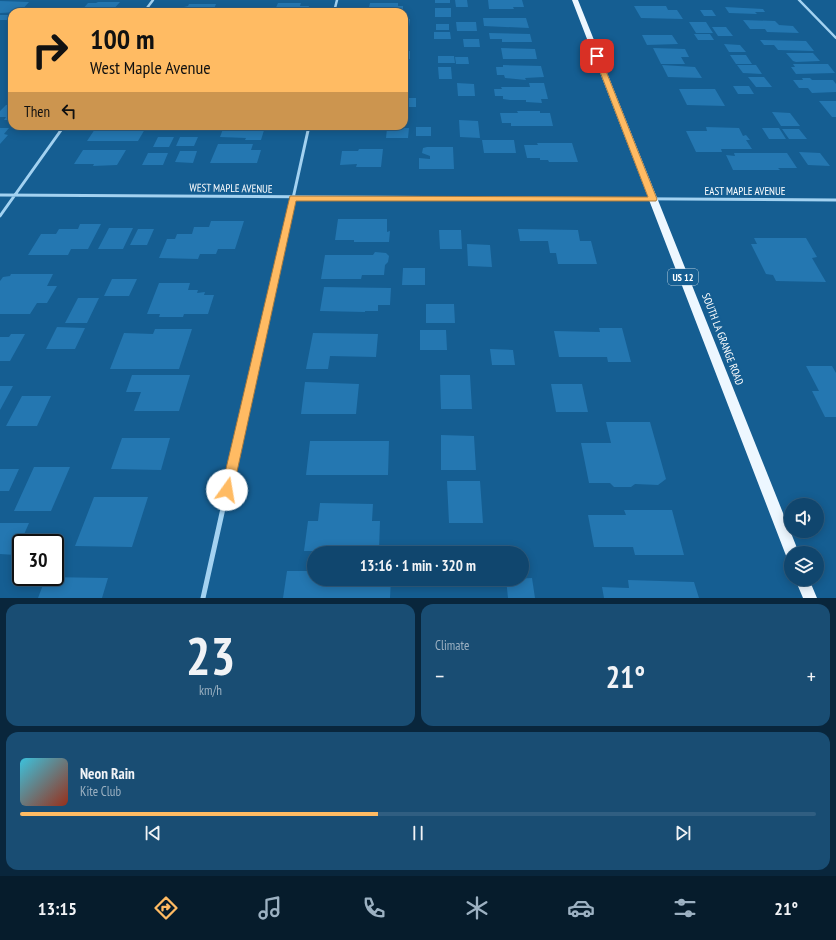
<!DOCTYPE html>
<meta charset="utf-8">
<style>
:root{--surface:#10466e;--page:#194d73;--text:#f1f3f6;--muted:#9cb1c2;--line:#305e81;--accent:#ffbb63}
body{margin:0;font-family:"PT Sans Narrow",sans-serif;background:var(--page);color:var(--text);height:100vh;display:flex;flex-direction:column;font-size:15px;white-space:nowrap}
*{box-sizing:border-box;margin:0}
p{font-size:13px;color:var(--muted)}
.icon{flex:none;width:22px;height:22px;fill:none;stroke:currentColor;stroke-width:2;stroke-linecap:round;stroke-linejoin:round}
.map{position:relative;height:598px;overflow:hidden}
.drawer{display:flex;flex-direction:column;gap:6px;padding:6px;background:#09263c;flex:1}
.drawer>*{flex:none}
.hud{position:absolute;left:8px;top:8px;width:400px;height:122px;border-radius:12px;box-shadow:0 2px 10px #0003,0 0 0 1px var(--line);background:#ffbb63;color:#111;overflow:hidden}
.tools{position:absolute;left:784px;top:498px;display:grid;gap:8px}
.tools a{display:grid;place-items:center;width:40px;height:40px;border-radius:50%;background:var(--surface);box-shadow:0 2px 10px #0003,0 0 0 1px var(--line);font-size:20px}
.speed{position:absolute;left:12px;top:534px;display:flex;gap:8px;font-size:20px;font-weight:700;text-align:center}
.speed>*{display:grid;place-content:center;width:52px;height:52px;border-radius:50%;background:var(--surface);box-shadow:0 2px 10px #0003,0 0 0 1px var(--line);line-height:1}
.speed .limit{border:2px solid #111;border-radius:6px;background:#fff;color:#111}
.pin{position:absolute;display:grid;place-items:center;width:34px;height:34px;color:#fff;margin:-17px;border-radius:8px;box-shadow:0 2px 6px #0006}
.me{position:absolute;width:44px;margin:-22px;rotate:13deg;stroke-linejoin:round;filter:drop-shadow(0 0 3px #0008)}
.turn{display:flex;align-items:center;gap:14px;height:84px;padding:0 16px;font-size:18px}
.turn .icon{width:52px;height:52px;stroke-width:2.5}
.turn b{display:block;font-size:28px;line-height:34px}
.then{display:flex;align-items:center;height:38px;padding:0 16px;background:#0003;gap:8px;font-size:15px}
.big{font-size:30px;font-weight:600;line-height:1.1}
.drawer .tile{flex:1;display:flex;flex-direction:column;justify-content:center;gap:6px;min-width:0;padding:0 14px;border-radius:12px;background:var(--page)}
.drawer .dial{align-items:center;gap:0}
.dial b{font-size:52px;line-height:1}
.song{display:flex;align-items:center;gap:12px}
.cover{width:48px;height:48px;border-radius:6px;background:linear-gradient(135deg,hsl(190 70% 55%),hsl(10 70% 35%))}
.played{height:4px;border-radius:2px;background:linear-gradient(90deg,var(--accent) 45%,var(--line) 45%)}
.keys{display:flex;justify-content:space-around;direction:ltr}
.heat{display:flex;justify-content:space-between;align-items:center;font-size:22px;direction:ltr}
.drawer .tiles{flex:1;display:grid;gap:6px;grid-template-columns:1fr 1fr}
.tile:last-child{grid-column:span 2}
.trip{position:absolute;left:307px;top:546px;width:222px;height:40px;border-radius:20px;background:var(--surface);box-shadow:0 2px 10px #0003,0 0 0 1px var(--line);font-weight:600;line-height:40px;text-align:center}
.dock{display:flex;height:64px;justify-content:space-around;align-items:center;background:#061c2c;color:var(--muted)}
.dock .icon{width:28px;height:28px}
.dock .selected{color:var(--accent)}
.dock b{font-size:18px;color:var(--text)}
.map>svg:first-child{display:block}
.building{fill:#2477b1}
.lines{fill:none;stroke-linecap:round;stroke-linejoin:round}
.minor-far3{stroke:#a3d2f1;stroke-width:2.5}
.minor-far2{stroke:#a3d2f1;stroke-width:3}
.minor-far1{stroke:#a3d2f1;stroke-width:4}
.minor{stroke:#a3d2f1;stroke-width:5}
.primary{fill:#edf7ff;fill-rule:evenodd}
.route{fill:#ffbb63;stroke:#a67a40}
.labels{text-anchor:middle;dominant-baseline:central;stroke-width:4;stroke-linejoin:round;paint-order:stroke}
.shield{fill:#155e92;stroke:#b9cfde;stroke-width:1}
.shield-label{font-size:10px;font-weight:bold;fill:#fff}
.street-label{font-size:11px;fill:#fff;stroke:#155e92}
</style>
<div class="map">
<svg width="836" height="598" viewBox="0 0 836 598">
<rect width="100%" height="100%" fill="#155e92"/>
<!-- building -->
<path class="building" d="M435 0H450V3H435Z
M455 0H467L468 7H456Z
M488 0H522L524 7H513L514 9H489Z
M0 1 29 2 20 12 0 13Z
M98 2H120L111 12H90L92 10H82L88 3H96Z
M278 3H301L300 6H309L307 12H274Z
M370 3H398V6H403V9H398L397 11H368Z
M189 4H216L214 9H217L216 12H178L180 8 188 6Z
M634 6H666L668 10H677L683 19 641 18Z
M725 7 763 9 765 12H755L757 14 729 13Z
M435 8H451V17H435Z
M54 9H66L63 12H51Z
M700 10H712L716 16H704Z
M0 15H12V18L10 20H0Z
M483 18H526L529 28 484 26Z
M404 19H410L409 27H404Z
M743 20 775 21 779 25 793 26 799 33 767 32 765 29H750Z
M456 22H476L477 31H457Z
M689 22H706L713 33H696Z
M436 24H449V30H436Z
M712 27H726L733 36H718Z
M434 32H450L451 39H434Z
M489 33 530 34 532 42H502V39H490Z
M694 34H710L714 40H698Z
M642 35H672L678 44 647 45Z
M463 39H479L480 47H464Z
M760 40 806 41 814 51 778 50 774 45H764Z
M724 44 740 45 746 52H729Z
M501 48 535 49 537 59H503Z
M653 48 685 49 689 57H681L685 64H661Z
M404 51H410V59H404Z
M786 53H813L820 61 796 62 793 61Z
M730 55H746L752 64H736Z
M438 56H454L455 63H438Z
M455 57H468L469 64H456Z
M793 64H828L835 73 796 74 791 67H795Z
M503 65 541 66 544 77 525 78 526 80 505 78 504 75H497L496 67H503Z
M662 65 695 67 702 78 668 77Z
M737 65H756L762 74 743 73Z
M438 67H451L452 79H439Z
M748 77H764L772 87H756Z
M802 78H810L812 80H833L836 84V92L812 93 808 88H799L793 80H803Z
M457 83 474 84 475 96H458Z
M529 83H544L548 99H541L542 103 526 102V100H510L503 99V96H495L494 89H502L501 87H530Z
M733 86H749L754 94H738Z
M679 89H715L725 106 687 105Z
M404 98H416V107H404Z
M819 101H836V117H832Z
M6 105H12V120H4L6 117H0V111Z
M517 111H540V113H550L553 126H511V123H502L500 113H518Z
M772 112 790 113 800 126H781Z
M459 120 478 121 480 138 460 137Z
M97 126H125L123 129H145L138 141H87Z
M224 126H255L265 127 261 140H245L246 138 220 137Z
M416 127H431V136H416Z
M706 127 739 128 743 136 746 135 750 140H746L752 149H721L722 152H696L686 131H707Z
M0 128H9L4 134 8 135 0 144Z
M387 128H409L408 138H386Z
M762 128H779L786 139H769Z
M782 129H799L807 139H789Z
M158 137H174L169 147H153Z
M180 137H198L194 146H176Z
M482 140H514L516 153H484Z
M537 143H572L578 162H549L548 160H540V158H527L524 145H538Z
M218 144H253L251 150H261L257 163H210Z
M427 147H453L454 169H419V158L430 159V156L422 153 423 148Z
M359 149H383L381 167H356L357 164 340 165 342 151H358Z
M83 150H126L117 165 93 166 94 164H74Z
M180 151H197L193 163 175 162Z
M799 152 820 153 830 166 808 165Z
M148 153H168L163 165H142Z
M734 153H787L797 168H778L780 170H733L726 155 735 156Z
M338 219H387V232L390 231 389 242H354V240H335Z
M211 221H244L235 249H218L216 254H200L198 259 159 258 167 239H175L177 234H192L194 227H209Z
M80 224H101L88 249H71L68 255H28L41 234H56L59 229H78Z
M109 228H133L123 249H98Z
M138 229H154L147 245H130Z
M518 229 578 230 580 241H591L597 264H558L556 253H550L548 241H520Z
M439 230H461L462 249H440Z
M754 238H806L817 257 812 258 826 282 776 281 773 275 766 274 751 244H757Z
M467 244 490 245 492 267 468 266Z
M375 252 386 253 389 256 388 262 385 265 384 275H362L361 279H321L325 255H373Z
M403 268H425V285H402Z
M11 274H53L47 286H57L47 303H37L30 314H0V281L3 277 10 276Z
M112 279H137L129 296H104Z
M159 283H190L188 290H198L197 293 205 292 204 295H214L208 314H184L183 317H159L160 314H147Z
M324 287 391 288 390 305H378V311H365V312L320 311Z
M78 298H99L87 323H65Z
M426 304H454L455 323H426Z
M57 327 85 328 75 349H46Z
M599 328H622L631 362H608L607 357H559L554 331 600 332Z
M155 329H192L179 369H110L124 333 153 334Z
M420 330H446L447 350H420Z
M313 333 378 334 376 357 330 356 328 369H306Z
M11 334H25L10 361H0V337H9Z
M490 349 513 350 515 365H492Z
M806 366H832L836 373V417H825L812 391H819Z
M132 375H190L179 411H134L141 392H126Z
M440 375H470L472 409H441Z
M305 382 359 384 356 414H301Z
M551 384H582L588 412H556Z
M0 386H13L0 410Z
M22 396H51L37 426H6Z
M606 422H650L666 479 658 485 635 484 631 487H614L610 483H589L581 443H611Z
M441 435 474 436 476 470H441Z
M122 438H170L161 470 111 469Z
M310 441H389L388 475H306Z
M34 467H70L51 511H14Z
M0 469H19L9 491H0Z
M447 481H480L483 523H449Z
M94 497H148L132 547 75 546Z
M320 503 373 504 372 521H380L379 551H304L308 521H318Z
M624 510H672L684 555H635L633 547H594L588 515H626Z
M0 523H29L15 555 0 554Z
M287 571H314V579H391L390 598H283Z
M46 577 108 578 102 598H38Z
M532 578 535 598H508L506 579Z
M628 580 694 582 699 598H604L602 587 629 588Z"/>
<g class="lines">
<!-- minor-far3 -->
<path class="minor-far3" d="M799 0 836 38
M144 12 153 0
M334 12 337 0"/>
<!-- minor-far2 -->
<path class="minor-far2" d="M0 195 836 200
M0 216 64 126
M286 230 309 126"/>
<!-- minor-far1 -->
<path class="minor-far1" d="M249 393 286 229"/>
<!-- minor -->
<path class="minor" d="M203 598 249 392"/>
<!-- primary -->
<path class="primary" d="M572 0H578L799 553H791V559L787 558 785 553Z
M795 579H809L817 598H803Z"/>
</g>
<!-- route -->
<path class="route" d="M595 54 600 56 657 199 656 201H296L233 490 231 495 227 496 223 495 221 490 290 196 648 197 594 56Z"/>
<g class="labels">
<!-- shield labels -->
<rect class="shield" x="668" y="269" width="30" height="16" rx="3"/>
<g class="shield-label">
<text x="683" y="277">US 12</text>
</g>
<!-- street labels -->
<g class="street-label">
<text transform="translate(231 188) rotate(1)">WEST MAPLE AVENUE</text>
<text x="745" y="191">EAST MAPLE AVENUE</text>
<text transform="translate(723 339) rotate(69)">SOUTH LA GRANGE ROAD</text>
</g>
</g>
</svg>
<div class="tools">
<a><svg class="icon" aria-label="sound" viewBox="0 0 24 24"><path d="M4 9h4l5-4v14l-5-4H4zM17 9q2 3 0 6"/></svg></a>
<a><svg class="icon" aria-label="layers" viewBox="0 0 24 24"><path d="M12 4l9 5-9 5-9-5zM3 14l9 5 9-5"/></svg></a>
</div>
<div class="speed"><div class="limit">30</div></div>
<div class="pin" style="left:597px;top:56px;background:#d93025"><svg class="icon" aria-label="arrive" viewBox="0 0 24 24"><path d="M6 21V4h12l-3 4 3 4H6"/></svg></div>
<svg class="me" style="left:227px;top:490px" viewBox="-20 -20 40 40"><circle r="19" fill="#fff"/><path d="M0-13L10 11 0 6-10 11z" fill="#ffbb63"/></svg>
<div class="trip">13:16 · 1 min · 320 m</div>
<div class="hud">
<div class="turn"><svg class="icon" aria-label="right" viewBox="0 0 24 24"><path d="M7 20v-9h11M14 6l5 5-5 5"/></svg><div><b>100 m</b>West Maple Avenue</div></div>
<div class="then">Then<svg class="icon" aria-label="left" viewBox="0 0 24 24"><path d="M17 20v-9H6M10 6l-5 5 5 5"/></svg></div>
</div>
</div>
<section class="drawer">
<div class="tiles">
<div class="tile dial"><b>23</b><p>km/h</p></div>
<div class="tile"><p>Climate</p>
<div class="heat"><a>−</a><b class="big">21°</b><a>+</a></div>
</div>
<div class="tile">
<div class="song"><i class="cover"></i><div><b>Neon Rain</b><p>Kite Club</p></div></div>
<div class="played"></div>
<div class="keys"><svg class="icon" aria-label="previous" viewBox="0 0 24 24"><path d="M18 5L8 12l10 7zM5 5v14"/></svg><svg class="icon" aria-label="pause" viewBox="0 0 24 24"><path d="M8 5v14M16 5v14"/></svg><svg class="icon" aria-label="next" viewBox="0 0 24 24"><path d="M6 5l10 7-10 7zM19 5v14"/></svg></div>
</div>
</div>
</section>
<nav class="dock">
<b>13:15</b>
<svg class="icon selected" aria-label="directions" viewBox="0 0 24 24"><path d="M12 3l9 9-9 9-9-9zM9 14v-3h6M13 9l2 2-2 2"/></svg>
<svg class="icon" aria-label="music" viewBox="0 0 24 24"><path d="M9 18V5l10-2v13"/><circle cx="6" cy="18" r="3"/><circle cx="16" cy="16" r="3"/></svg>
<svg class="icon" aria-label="phone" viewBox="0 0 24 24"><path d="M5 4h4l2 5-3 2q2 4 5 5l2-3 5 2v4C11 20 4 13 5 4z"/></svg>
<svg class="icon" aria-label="climate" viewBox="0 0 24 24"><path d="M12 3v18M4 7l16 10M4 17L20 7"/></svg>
<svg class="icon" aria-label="car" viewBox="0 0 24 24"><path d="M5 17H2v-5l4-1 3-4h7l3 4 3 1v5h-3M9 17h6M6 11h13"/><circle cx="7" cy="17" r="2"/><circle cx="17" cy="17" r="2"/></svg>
<svg class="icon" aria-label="filters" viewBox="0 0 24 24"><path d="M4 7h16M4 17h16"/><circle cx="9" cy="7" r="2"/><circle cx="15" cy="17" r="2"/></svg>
<b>21°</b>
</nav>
